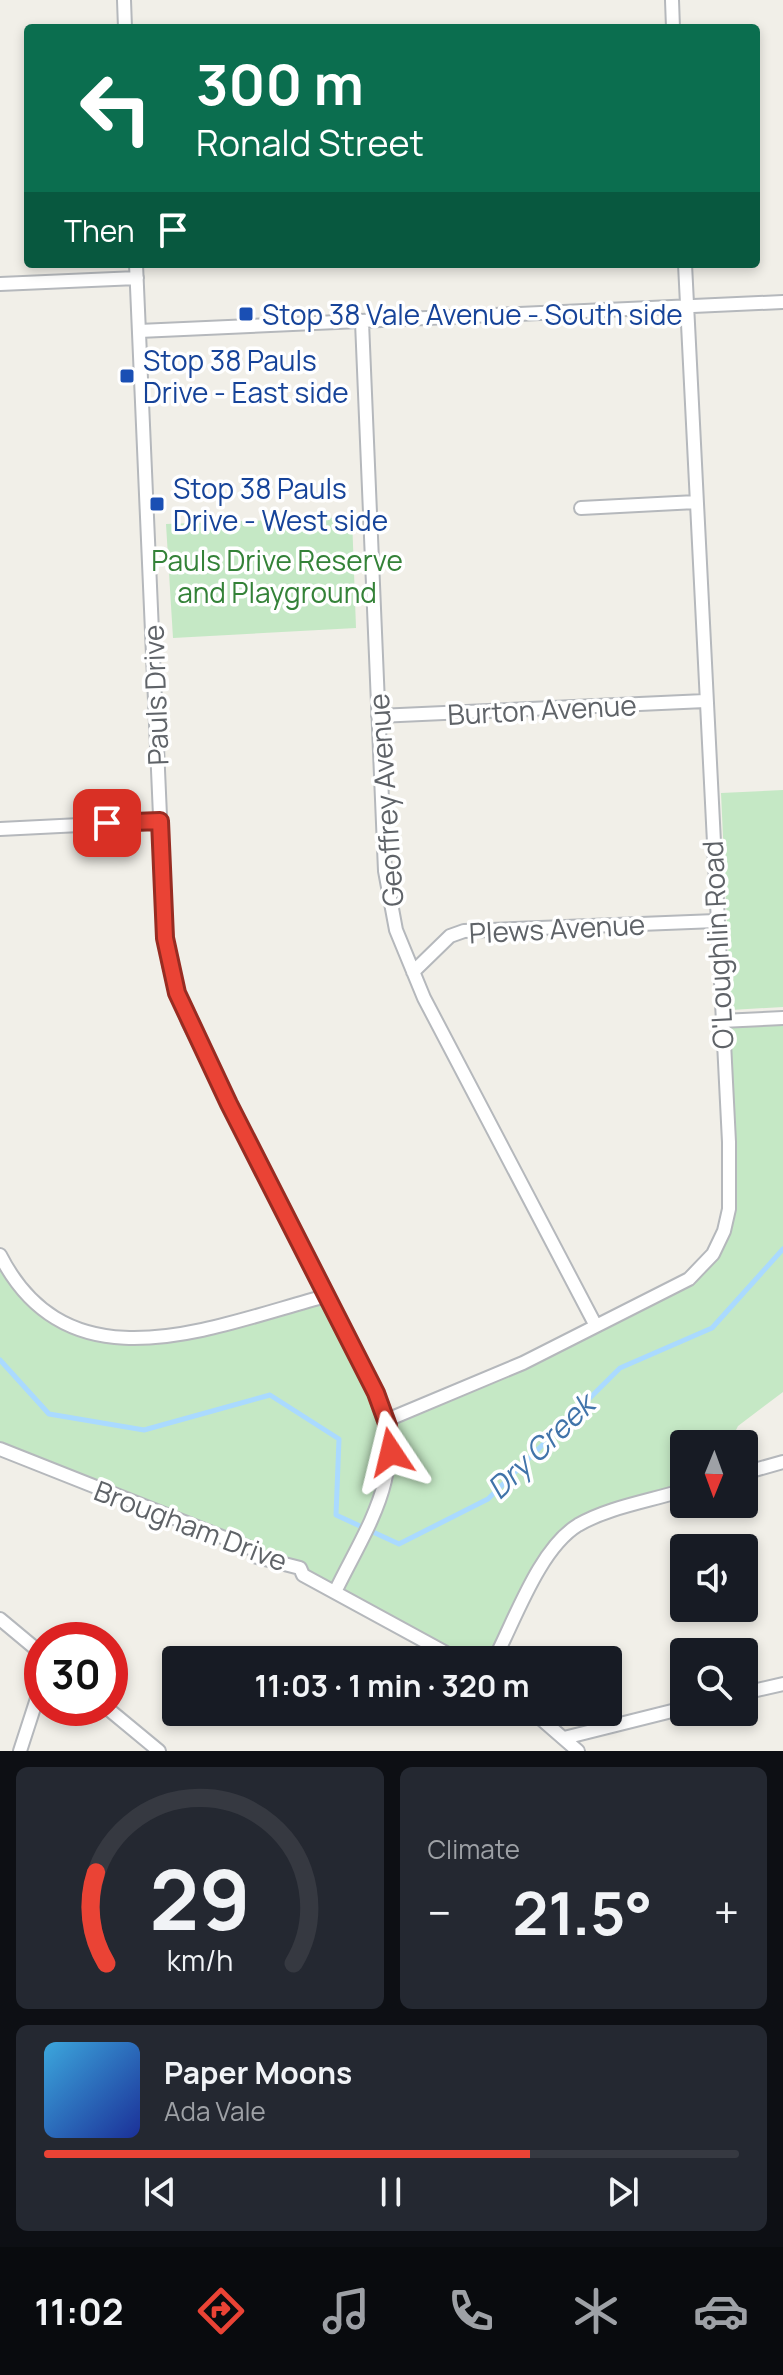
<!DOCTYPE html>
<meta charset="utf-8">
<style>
:root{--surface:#171b24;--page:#242831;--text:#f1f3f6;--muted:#9ea1a6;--line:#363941;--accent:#ea4335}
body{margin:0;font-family:Manrope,sans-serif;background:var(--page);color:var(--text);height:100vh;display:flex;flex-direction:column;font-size:30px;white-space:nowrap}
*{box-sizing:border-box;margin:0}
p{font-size:26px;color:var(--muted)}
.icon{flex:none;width:44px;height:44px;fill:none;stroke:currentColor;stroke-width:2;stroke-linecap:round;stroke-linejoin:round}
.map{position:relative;height:1751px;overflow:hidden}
.drawer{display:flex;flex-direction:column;gap:16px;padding:16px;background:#0d0f14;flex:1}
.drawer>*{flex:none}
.hud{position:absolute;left:24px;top:24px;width:736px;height:244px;border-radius:8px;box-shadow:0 4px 12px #0003;background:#0b6e4f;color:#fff;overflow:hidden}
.needle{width:52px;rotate:181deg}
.fabs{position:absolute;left:670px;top:1430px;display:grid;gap:16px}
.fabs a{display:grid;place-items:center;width:88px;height:88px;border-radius:8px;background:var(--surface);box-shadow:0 4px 12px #0003;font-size:40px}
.speed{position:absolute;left:24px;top:1622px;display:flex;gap:16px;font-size:40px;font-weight:700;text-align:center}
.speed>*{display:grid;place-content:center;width:104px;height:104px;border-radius:50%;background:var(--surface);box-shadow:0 4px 12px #0003;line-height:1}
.speed .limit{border:12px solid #d22;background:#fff;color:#111}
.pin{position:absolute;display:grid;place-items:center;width:68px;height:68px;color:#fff;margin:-34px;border-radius:16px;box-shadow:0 4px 12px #0006}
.me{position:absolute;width:88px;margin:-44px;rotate:350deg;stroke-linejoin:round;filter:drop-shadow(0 0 6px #0008)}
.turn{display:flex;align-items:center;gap:28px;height:168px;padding:0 40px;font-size:36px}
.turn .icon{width:104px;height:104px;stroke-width:2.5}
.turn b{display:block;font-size:56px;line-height:68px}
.then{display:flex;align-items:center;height:76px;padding:0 40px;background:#0003;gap:16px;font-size:30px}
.big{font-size:60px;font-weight:700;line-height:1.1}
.drawer .widget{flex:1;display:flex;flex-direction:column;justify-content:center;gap:12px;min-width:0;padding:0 28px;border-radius:12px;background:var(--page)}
.drawer .dial{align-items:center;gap:0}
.dial svg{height:208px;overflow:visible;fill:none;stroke:var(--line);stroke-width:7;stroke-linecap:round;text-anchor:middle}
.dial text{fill:var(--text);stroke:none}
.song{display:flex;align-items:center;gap:24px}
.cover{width:96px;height:96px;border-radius:12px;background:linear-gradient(135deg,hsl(200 70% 55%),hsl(230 70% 35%))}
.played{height:8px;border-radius:4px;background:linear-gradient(90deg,var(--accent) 70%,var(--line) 70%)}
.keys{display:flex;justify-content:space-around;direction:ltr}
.heat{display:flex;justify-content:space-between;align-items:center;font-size:44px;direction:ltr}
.drawer .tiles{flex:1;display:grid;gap:16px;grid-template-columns:1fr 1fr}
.widget:last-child{grid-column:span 2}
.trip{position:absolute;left:162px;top:1646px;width:460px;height:80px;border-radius:8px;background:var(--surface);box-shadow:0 4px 12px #0003;font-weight:700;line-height:80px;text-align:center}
.menu{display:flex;height:128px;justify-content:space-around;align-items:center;background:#090b0e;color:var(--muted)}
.menu .icon{width:56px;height:56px}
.menu .active{color:var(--accent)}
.menu b{font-size:36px;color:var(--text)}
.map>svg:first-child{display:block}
.green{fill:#c5e8c5}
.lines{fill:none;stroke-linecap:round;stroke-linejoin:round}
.stream{stroke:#aadaff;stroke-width:5}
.street-casing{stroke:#b5b8bc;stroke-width:16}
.street{stroke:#fff;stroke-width:12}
.route-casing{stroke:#982c22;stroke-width:20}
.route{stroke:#ea4335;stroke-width:14}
.transit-dot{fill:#1a4fb4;stroke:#fff;stroke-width:3}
.labels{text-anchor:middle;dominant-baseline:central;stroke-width:7;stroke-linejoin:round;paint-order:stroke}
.transit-label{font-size:28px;fill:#164399;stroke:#fff;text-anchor:start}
.park-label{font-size:28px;fill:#348238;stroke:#fff}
.street-label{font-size:28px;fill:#5f6368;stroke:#fff}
.water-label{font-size:30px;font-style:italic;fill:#4174aa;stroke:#fff}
</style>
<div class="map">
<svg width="783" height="1751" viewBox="0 0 783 1751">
<rect width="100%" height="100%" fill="#f1efe8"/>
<!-- green -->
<path class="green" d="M352 517 356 628 173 638 166 524Z
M783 790V1007L731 1010 721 793Z
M783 1018V1392L738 1426 729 1444H684V1490L597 1517 558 1543 494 1660H458L303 1575 0 1447V1251L42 1311 125 1340 326 1296 388 1425 689 1279 718 1245 727 1219 721 1021Z"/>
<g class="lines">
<!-- stream -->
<path class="stream" d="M0 1360 49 1414 144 1430 270 1395 339 1439 336 1515 399 1544 488 1499 620 1368 712 1328 783 1249"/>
<defs>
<path id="street" d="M124 0 125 28
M672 0 673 28
M136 264 164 908 169 965 188 1022 376 1393C410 1470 368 1524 335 1592
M0 284 137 278
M362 322 385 871 396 930 424 998 596 1326
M139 331 783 302
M581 508 696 502
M378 716 705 701
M0 829 160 821
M413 972 450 936 464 931 716 921
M721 1021 783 1018
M0 1255C69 1391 213 1326 326 1296
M387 1420 523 1363 689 1279 713 1254 724 1231 729 1209V1142L685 264
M0 1449 255 1550 257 1557 300 1568 303 1575 459 1660
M744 1473 783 1462
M0 1619 42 1654
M494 1660C515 1620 539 1549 578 1525 609 1507 650 1501 684 1490
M744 1693 783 1684
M107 1708 159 1751
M533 1712 578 1751
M564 1738 684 1708
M20 1751 42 1683"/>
</defs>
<!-- street casing -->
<use href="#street" class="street-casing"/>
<!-- street -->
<use href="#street" class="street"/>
</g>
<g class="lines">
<defs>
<path id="route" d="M107 823 160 821 165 938 177 993 229 1104 376 1393 388 1426 391 1452"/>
</defs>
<!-- route casing -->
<use href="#route" class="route-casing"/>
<!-- route -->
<use href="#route" class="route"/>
</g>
<!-- markers -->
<g class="transit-dot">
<rect x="238" y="306" width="16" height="16" rx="4"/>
<rect x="119" y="368" width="16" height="16" rx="4"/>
<rect x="149" y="496" width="16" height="16" rx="4"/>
</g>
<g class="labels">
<!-- transit labels -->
<g class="transit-label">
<text x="262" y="314">Stop 38 Vale Avenue - South side</text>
<text x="143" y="360">Stop 38 Pauls<tspan x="143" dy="32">Drive - East side</tspan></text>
<text x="173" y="488">Stop 38 Pauls<tspan x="173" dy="32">Drive - West side</tspan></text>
</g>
<!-- park labels -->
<g class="park-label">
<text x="277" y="560">Pauls Drive Reserve<tspan x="277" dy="32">and Playground</tspan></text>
</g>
<!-- street labels -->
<g class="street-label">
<text transform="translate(155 695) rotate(-92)">Pauls Drive</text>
<text transform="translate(542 709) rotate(-3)">Burton Avenue</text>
<text transform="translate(385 800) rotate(-94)">Geoffrey Avenue</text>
<text transform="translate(557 928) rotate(-3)">Plews Avenue</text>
<text transform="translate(717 945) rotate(-93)">O'Loughlin Road</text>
<text transform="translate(191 1525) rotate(21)">Brougham Drive</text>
</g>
<!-- water labels -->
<g class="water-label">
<text transform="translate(540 1446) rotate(-44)">Dry Creek</text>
</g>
</g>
</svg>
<div class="fabs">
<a><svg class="needle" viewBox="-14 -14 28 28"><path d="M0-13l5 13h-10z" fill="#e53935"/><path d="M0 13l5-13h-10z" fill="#9ea1a6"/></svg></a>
<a><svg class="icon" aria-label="sound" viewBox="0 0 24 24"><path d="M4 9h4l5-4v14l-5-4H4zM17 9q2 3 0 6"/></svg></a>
<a><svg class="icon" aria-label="search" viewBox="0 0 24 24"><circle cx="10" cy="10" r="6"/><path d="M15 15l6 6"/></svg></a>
</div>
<div class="speed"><div class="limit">30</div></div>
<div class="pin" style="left:107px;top:823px;background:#d93025"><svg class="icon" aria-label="arrive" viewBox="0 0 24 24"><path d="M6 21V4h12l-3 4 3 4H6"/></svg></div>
<svg class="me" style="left:391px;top:1452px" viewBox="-20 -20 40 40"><path d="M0-17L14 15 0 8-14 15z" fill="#ea4335" stroke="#fff" stroke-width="4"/></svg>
<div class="trip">11:03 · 1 min · 320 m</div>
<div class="hud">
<div class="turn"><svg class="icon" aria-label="left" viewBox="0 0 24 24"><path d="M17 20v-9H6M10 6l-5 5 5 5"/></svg><div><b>300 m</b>Ronald Street</div></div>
<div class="then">Then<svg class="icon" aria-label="arrive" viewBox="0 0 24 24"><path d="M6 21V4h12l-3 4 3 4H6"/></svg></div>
</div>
</div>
<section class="drawer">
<div class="tiles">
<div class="widget dial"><svg viewBox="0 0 100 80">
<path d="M14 69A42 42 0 1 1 86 69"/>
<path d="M14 69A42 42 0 0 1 10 34" stroke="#ea4335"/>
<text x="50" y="56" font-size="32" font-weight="700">29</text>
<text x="50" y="72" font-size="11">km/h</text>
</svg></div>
<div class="widget"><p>Climate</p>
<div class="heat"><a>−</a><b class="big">21.5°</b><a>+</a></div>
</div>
<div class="widget">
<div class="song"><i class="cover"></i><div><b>Paper Moons</b><p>Ada Vale</p></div></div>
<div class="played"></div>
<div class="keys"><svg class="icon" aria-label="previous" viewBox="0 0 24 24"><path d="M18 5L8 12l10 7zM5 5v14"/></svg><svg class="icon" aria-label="pause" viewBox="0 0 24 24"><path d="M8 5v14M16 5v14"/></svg><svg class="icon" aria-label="next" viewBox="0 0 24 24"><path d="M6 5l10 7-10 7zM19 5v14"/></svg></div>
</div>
</div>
</section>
<nav class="menu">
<b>11:02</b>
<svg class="icon active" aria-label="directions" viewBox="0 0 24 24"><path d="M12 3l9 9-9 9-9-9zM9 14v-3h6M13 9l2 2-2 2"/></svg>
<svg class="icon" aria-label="music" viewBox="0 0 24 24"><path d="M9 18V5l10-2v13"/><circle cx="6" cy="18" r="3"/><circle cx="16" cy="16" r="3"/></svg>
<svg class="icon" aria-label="phone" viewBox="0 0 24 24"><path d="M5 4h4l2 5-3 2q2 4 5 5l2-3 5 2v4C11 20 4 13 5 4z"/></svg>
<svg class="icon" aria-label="climate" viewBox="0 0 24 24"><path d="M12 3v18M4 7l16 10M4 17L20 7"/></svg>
<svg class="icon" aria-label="car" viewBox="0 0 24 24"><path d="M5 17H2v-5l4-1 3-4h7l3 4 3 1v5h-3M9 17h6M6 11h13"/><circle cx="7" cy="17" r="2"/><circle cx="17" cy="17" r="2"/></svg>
</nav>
